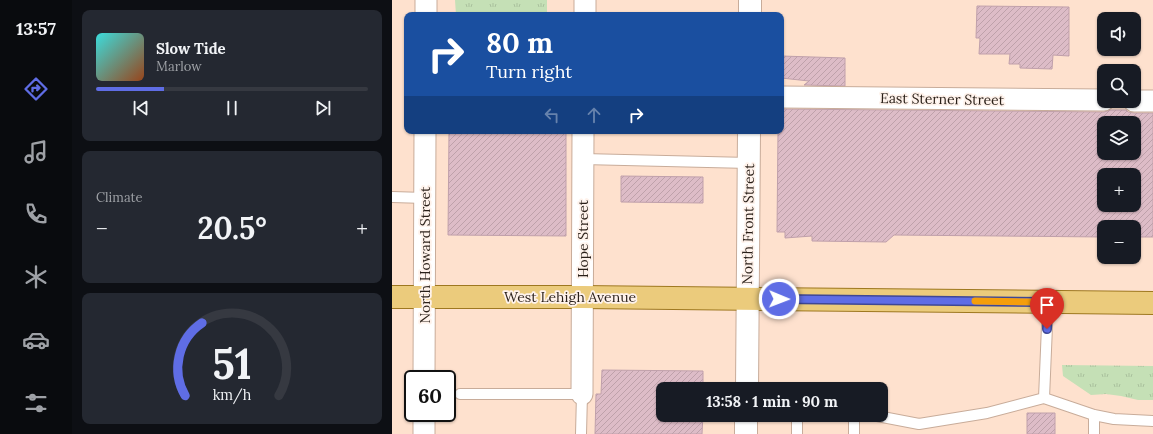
<!DOCTYPE html>
<meta charset="utf-8">
<style>
:root{--surface:#171b24;--page:#242831;--text:#f1f3f6;--muted:#9ea1a6;--line:#363941;--accent:#5f6de5}
body{margin:0;font-family:Lora,serif;background:var(--page);color:var(--text);height:100vh;display:flex;flex-direction:column;font-size:15px;white-space:nowrap}
*{box-sizing:border-box;margin:0}
p{font-size:13px;color:var(--muted)}
.icon{flex:none;width:22px;height:22px;fill:none;stroke:currentColor;stroke-width:2;stroke-linecap:round;stroke-linejoin:round}
.map{position:relative;flex:1;overflow:hidden}
.drawer{display:flex;flex-direction:column;gap:10px;padding:10px;background:#0d0f14;width:320px}
.drawer>*{flex:none}
.hud{position:absolute;left:12px;top:12px;width:380px;height:122px;border-radius:8px;box-shadow:0 1px 3px #0004;background:#1a4fa0;color:#fff;overflow:hidden}
.fabs{position:absolute;left:705px;top:12px;display:grid;gap:8px}
.fabs a{display:grid;place-items:center;width:44px;height:44px;border-radius:8px;background:var(--surface);box-shadow:0 1px 3px #0004;font-size:20px}
.speed{position:absolute;left:12px;top:370px;display:flex;gap:8px;font-size:20px;font-weight:700;text-align:center}
.speed>*{display:grid;place-content:center;width:52px;height:52px;border-radius:50%;background:var(--surface);box-shadow:0 1px 3px #0004;line-height:1}
.speed .limit{border:2px solid #111;border-radius:6px;background:#fff;color:#111}
.pin{position:absolute;display:grid;place-items:center;width:34px;height:34px;color:#fff;margin:-41px -17px;border-radius:50% 50% 50% 0;rotate:-45deg;box-shadow:0 0 4px #0007}
.pin .icon{rotate:45deg}
.me{position:absolute;width:44px;margin:-22px;rotate:91deg;stroke-linejoin:round;filter:drop-shadow(0 0 3px #0008)}
.turn{display:flex;align-items:center;gap:14px;height:84px;padding:0 16px;font-size:18px}
.turn .icon{width:52px;height:52px;stroke-width:2.5}
.turn b{display:block;font-size:28px;line-height:34px}
.lanes{display:flex;align-items:center;height:38px;padding:0 16px;background:#0003;justify-content:center;gap:20px;direction:ltr}
.lanes .off{opacity:.35}
.big{font-size:30px;font-weight:700;line-height:1.1}
.drawer .tile{flex:1;display:flex;flex-direction:column;justify-content:center;gap:6px;min-width:0;padding:0 14px;border-radius:8px;background:var(--page)}
.drawer .dial{align-items:center;gap:0}
.dial svg{height:104px;overflow:visible;fill:none;stroke:var(--line);stroke-width:7;stroke-linecap:round;text-anchor:middle}
.dial text{fill:var(--text);stroke:none}
.song{display:flex;align-items:center;gap:12px}
.cover{width:48px;height:48px;border-radius:6px;background:linear-gradient(135deg,hsl(180 70% 55%),hsl(20 70% 35%))}
.played{height:4px;border-radius:2px;background:linear-gradient(90deg,var(--accent) 25%,var(--line) 25%)}
.keys{display:flex;justify-content:space-around;direction:ltr}
.heat{display:flex;justify-content:space-between;align-items:center;font-size:22px;direction:ltr}
.trip{position:absolute;left:264px;top:382px;width:232px;height:40px;border-radius:8px;background:var(--surface);box-shadow:0 1px 3px #0004;font-weight:700;line-height:40px;text-align:center}
main{display:flex;flex:1;min-height:0}
.tab-bar{display:flex;flex-direction:column;width:72px;justify-content:space-around;align-items:center;background:#090b0e;color:var(--muted)}
.tab-bar .icon{width:28px;height:28px}
.tab-bar .current{color:var(--accent)}
.tab-bar b{font-size:18px;color:var(--text)}
.map>svg:first-child{display:block}
.grass{fill:url(#grass-tufts)}
.building{fill:url(#building-hatch);stroke:#c0a0ab;fill-rule:evenodd}
.lines{fill:none;stroke-linecap:round;stroke-linejoin:round}
.service-casing{stroke:#c8ac9a;stroke-width:12}
.minor-casing{stroke:#c8ac9a;stroke-width:23}
.tertiary-casing{stroke:#c8ac9a;stroke-width:24}
.primary-casing{stroke:#9e7820;stroke-width:24}
.service{stroke:#fff;stroke-width:10}
.minor{stroke:#fff;stroke-width:21}
.tertiary{stroke:#fff;stroke-width:22}
.primary{stroke:#ebcb7c;stroke-width:22}
.route-casing{stroke:#3e4795;stroke-width:10}
.route{stroke:#5f6de5;stroke-width:7}
.slow{stroke:#f59e0b;stroke-width:7}
.labels{text-anchor:middle;dominant-baseline:central;stroke-width:3.5;stroke-linejoin:round;paint-order:stroke}
.street-label{font-size:14px;fill:#291f18;stroke:#fef2eb}
</style>
<main>
<nav class="tab-bar">
<b>13:57</b>
<svg class="icon current" aria-label="directions" viewBox="0 0 24 24"><path d="M12 3l9 9-9 9-9-9zM9 14v-3h6M13 9l2 2-2 2"/></svg>
<svg class="icon" aria-label="music" viewBox="0 0 24 24"><path d="M9 18V5l10-2v13"/><circle cx="6" cy="18" r="3"/><circle cx="16" cy="16" r="3"/></svg>
<svg class="icon" aria-label="phone" viewBox="0 0 24 24"><path d="M5 4h4l2 5-3 2q2 4 5 5l2-3 5 2v4C11 20 4 13 5 4z"/></svg>
<svg class="icon" aria-label="climate" viewBox="0 0 24 24"><path d="M12 3v18M4 7l16 10M4 17L20 7"/></svg>
<svg class="icon" aria-label="car" viewBox="0 0 24 24"><path d="M5 17H2v-5l4-1 3-4h7l3 4 3 1v5h-3M9 17h6M6 11h13"/><circle cx="7" cy="17" r="2"/><circle cx="17" cy="17" r="2"/></svg>
<svg class="icon" aria-label="filters" viewBox="0 0 24 24"><path d="M4 7h16M4 17h16"/><circle cx="9" cy="7" r="2"/><circle cx="15" cy="17" r="2"/></svg>
</nav>
<section class="drawer">
<div class="tile">
<div class="song"><i class="cover"></i><div><b>Slow Tide</b><p>Marlow</p></div></div>
<div class="played"></div>
<div class="keys"><svg class="icon" aria-label="previous" viewBox="0 0 24 24"><path d="M18 5L8 12l10 7zM5 5v14"/></svg><svg class="icon" aria-label="pause" viewBox="0 0 24 24"><path d="M8 5v14M16 5v14"/></svg><svg class="icon" aria-label="next" viewBox="0 0 24 24"><path d="M6 5l10 7-10 7zM19 5v14"/></svg></div>
</div>
<div class="tile"><p>Climate</p>
<div class="heat"><a>−</a><b class="big">20.5°</b><a>+</a></div>
</div>
<div class="tile dial"><svg viewBox="0 0 100 80">
<path d="M14 69A42 42 0 1 1 86 69"/>
<path d="M14 69A42 42 0 0 1 27 13" stroke="#5f6de5"/>
<text x="50" y="56" font-size="32" font-weight="700">51</text>
<text x="50" y="72" font-size="11">km/h</text>
</svg></div>
</section>
<div class="map">
<svg width="761" height="434" viewBox="0 0 761 434">
<defs>
<pattern id="grass-tufts" width="24" height="20" patternUnits="userSpaceOnUse"><rect width="24" height="20" fill="#c5e0b6"/><path d="M3 7l-1-3M5 7V3M7 7l1-3M15 17l-1-3M17 17v-4M19 17l1-3" fill="none" stroke="#a9c09c"/></pattern>
<pattern id="building-hatch" width="6" height="6" patternUnits="userSpaceOnUse"><rect width="6" height="6" fill="#ddbcc7"/><path d="M-1 1l2-2M0 6l6-6M5 7l2-2" fill="none" stroke="#bea1aa"/></pattern>
</defs>
<rect width="100%" height="100%" fill="#fee1ce"/>
<!-- grass -->
<path class="grass" d="M63 0H155V15H64Z
M670 365 761 366V400H746L729 396 714 394 699 395 671 376Z"/>
<!-- building -->
<path class="building" d="M585 6 677 7V56L661 55 660 69 628 68V64H617L618 54H587L588 38H584Z
M389 56 453 58V86L412 85 417 81 389 78Z
M389 109 712 112 719 110H734L736 112 742 113H761V237H742V227H712V237L502 235 494 242 420 241V236L393 238V232H385L386 131H389ZM712 123H742V153H712ZM712 175H742V205H712Z
M57 131H174V236L56 235Z
M229 176 311 177V203L229 202Z
M210 370 311 371V389H271V415H311L310 434H203L204 394H209Z
M635 413H663V434H635Z"/>
<g class="lines">
<defs>
<path id="service" d="M191 159 357 163
M0 197 33 198
M68 394H190L189 434
M652 398 702 415 722 419 761 421
M462 415V434
M480 415 527 424 595 413 652 398 656 302
M702 415V434
M405 434V415"/>
<path id="minor" d="M34 15V0
M193 15V0
M389 97 712 100
M742 101H761
M32 379 33 131
M190 394 191 131
M32 434V413"/>
<path id="tertiary" d="M358 15V0
M355 389 357 131
M354 434V415"/>
<path id="primary" d="M0 297H190L761 303"/>
</defs>
<!-- service casing -->
<use href="#service" class="service-casing"/>
<!-- minor casing -->
<use href="#minor" class="minor-casing"/>
<!-- tertiary casing -->
<use href="#tertiary" class="tertiary-casing"/>
<!-- primary casing -->
<use href="#primary" class="primary-casing"/>
<!-- service -->
<use href="#service" class="service"/>
<!-- minor -->
<use href="#minor" class="minor"/>
<!-- tertiary -->
<use href="#tertiary" class="tertiary"/>
<!-- primary -->
<use href="#primary" class="primary"/>
</g>
<g class="lines">
<defs>
<path id="route" d="M387 299 656 302 655 329"/>
</defs>
<!-- route casing -->
<use href="#route" class="route-casing"/>
<!-- route -->
<use href="#route" class="route"/>
<!-- slow -->
<path class="slow" d="M583 301 643 302"/>
</g>
<g class="labels">
<!-- street labels -->
<g class="street-label">
<text transform="translate(550 99) rotate(1)">East Sterner Street</text>
<text transform="translate(356 224) rotate(-89)">North Front Street</text>
<text transform="translate(191 239) rotate(-90)">Hope Street</text>
<text transform="translate(33 255) rotate(-90)">North Howard Street</text>
<text x="178" y="297">West Lehigh Avenue</text>
</g>
</g>
</svg>
<div class="fabs">
<a><svg class="icon" aria-label="sound" viewBox="0 0 24 24"><path d="M4 9h4l5-4v14l-5-4H4zM17 9q2 3 0 6"/></svg></a>
<a><svg class="icon" aria-label="search" viewBox="0 0 24 24"><circle cx="10" cy="10" r="6"/><path d="M15 15l6 6"/></svg></a>
<a><svg class="icon" aria-label="layers" viewBox="0 0 24 24"><path d="M12 4l9 5-9 5-9-5zM3 14l9 5 9-5"/></svg></a>
<a>+</a>
<a>−</a>
</div>
<div class="speed"><div class="limit">60</div></div>
<div class="pin" style="left:655px;top:329px;background:#d93025"><svg class="icon" aria-label="arrive" viewBox="0 0 24 24"><path d="M6 21V4h12l-3 4 3 4H6"/></svg></div>
<svg class="me" style="left:387px;top:299px" viewBox="-20 -20 40 40"><circle r="17" fill="#5f6de5" stroke="#fff" stroke-width="3"/><path d="M0-11L8 9 0 5-8 9z" fill="#fff"/></svg>
<div class="trip">13:58 · 1 min · 90 m</div>
<div class="hud">
<div class="turn"><svg class="icon" aria-label="right" viewBox="0 0 24 24"><path d="M7 20v-9h11M14 6l5 5-5 5"/></svg><div><b>80 m</b>Turn right</div></div>
<div class="lanes"><svg class="icon off" aria-label="left" viewBox="0 0 24 24"><path d="M17 20v-9H6M10 6l-5 5 5 5"/></svg><svg class="icon off" aria-label="ahead" viewBox="0 0 24 24"><path d="M12 20V5M6 11l6-6 6 6"/></svg><svg class="icon" aria-label="right" viewBox="0 0 24 24"><path d="M7 20v-9h11M14 6l5 5-5 5"/></svg></div>
</div>
</div>
</main>
